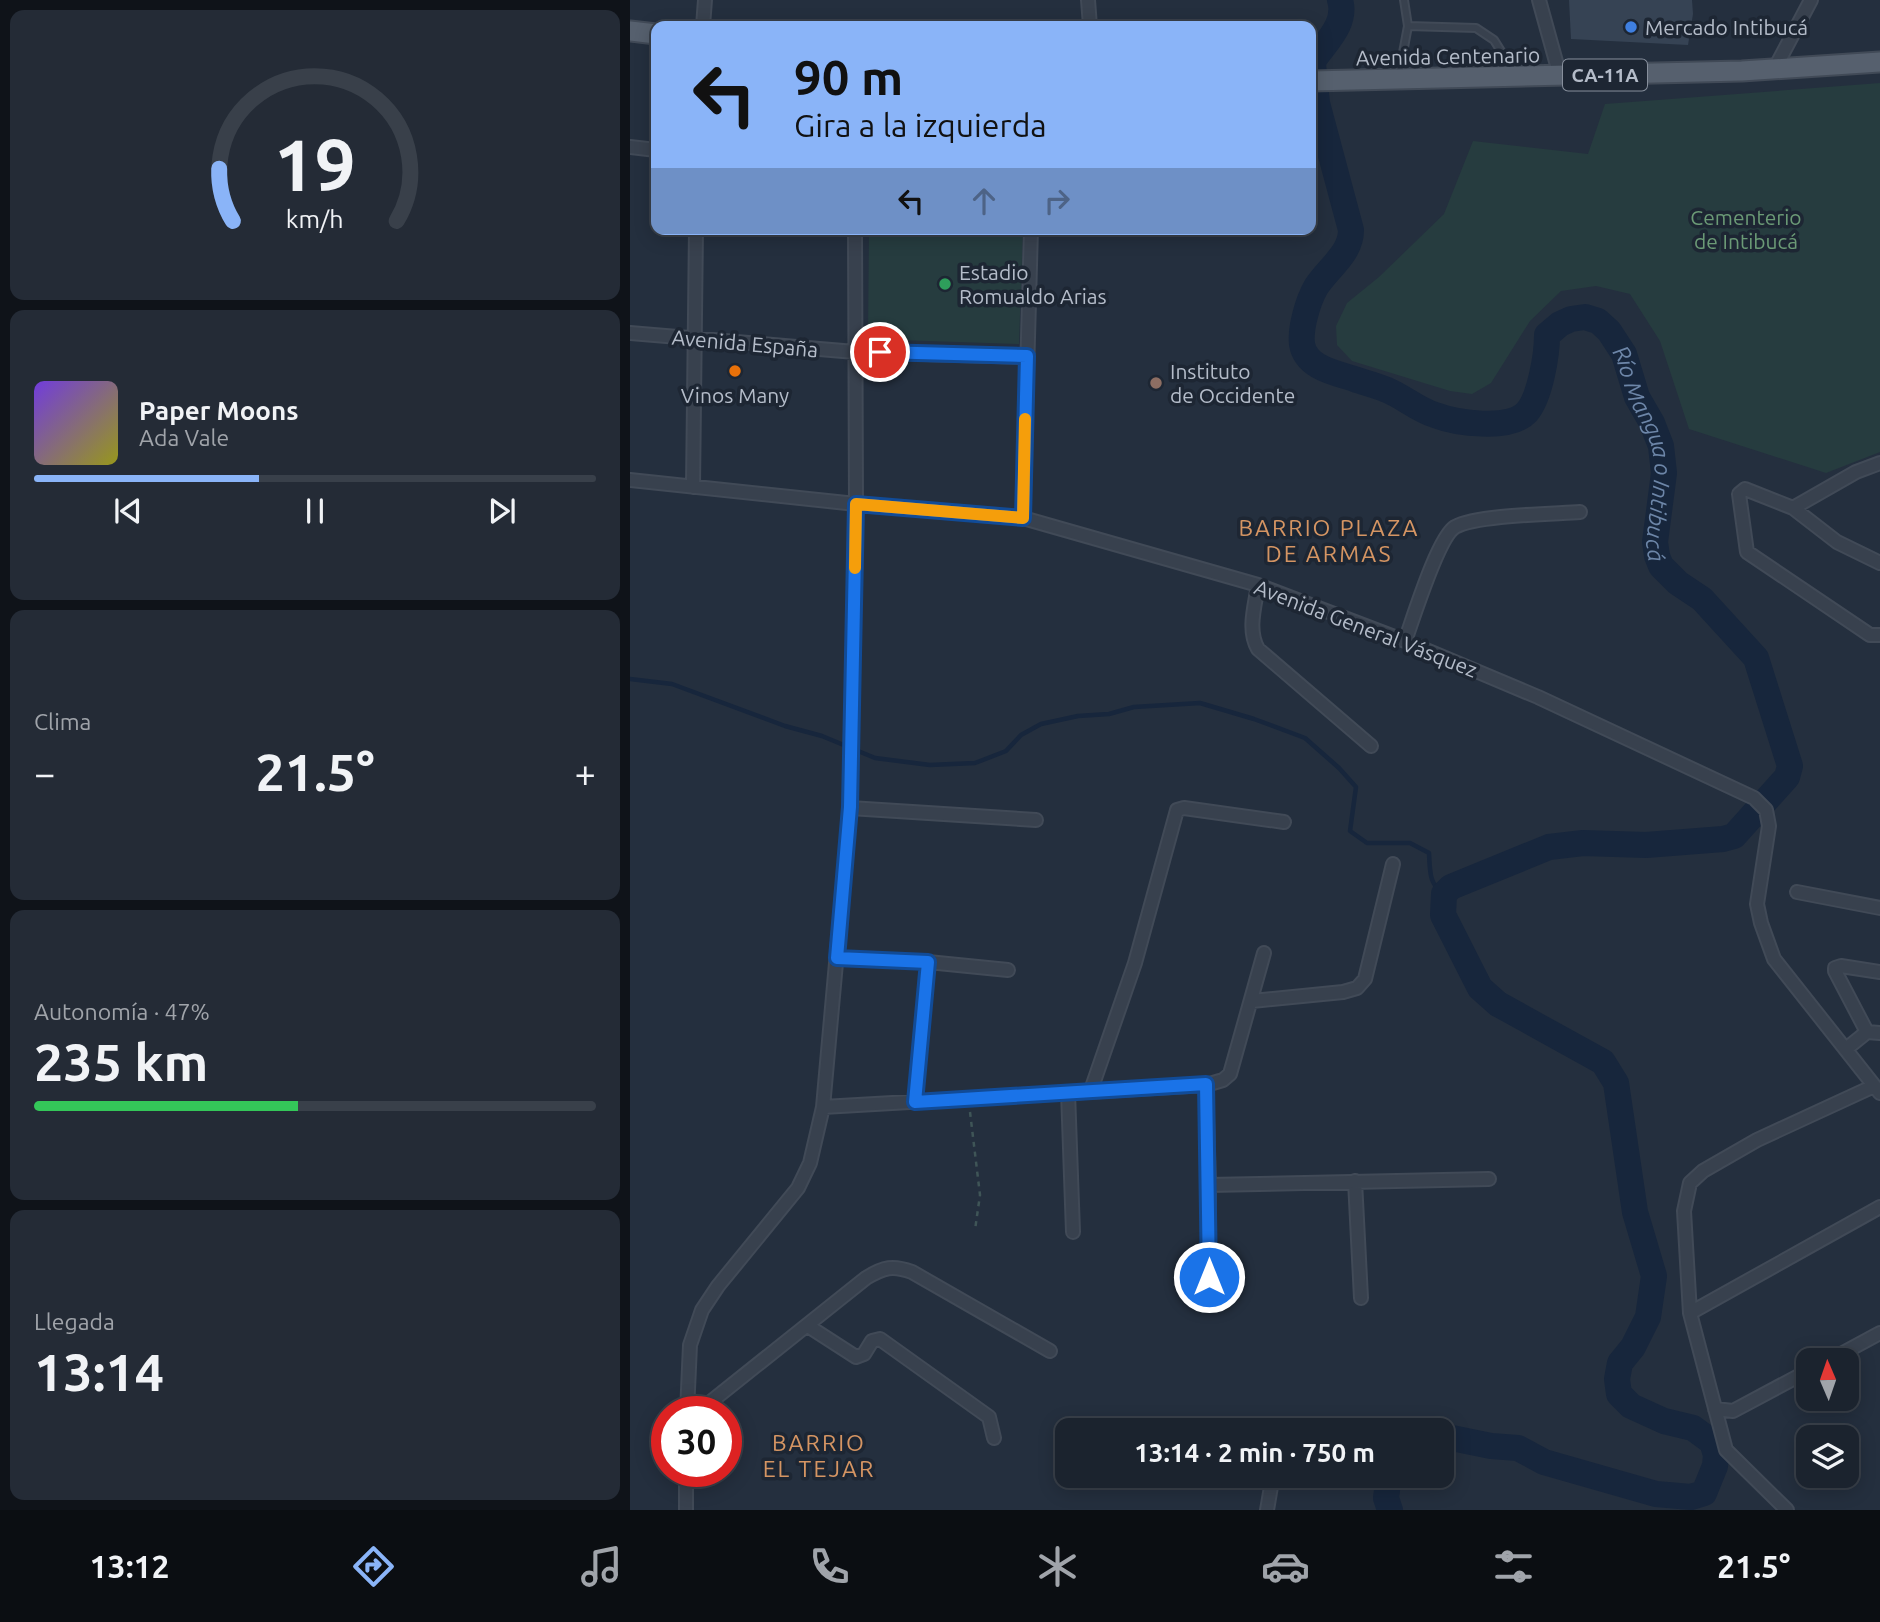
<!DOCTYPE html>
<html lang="es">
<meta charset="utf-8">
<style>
:root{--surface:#1b232e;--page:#242b36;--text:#f1f3f6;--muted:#a0a4aa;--line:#39404a;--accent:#8ab4f8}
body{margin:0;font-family:Ubuntu,sans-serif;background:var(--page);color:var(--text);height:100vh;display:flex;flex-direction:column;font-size:26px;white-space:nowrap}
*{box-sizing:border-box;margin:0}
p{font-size:23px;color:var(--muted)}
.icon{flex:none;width:38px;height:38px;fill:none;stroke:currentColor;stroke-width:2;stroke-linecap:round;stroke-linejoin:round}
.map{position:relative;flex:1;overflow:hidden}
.drawer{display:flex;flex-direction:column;gap:10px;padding:10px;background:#0f1319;width:630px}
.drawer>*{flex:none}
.top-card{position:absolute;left:21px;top:21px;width:665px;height:214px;border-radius:14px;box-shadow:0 4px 18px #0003,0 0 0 2px var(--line);background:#8ab4f8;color:#111;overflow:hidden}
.needle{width:46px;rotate:358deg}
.buttons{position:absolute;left:1166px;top:1348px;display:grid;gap:14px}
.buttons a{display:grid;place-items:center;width:63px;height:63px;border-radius:14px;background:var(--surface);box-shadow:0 4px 18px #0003,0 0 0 2px var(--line);font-size:35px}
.speed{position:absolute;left:21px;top:1396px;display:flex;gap:14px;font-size:35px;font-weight:700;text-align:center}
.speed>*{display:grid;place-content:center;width:91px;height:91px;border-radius:50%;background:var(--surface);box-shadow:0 4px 18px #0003,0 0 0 2px var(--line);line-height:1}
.speed .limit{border:10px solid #d22;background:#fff;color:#111}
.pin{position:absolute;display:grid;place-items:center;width:60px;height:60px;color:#fff;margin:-30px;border:4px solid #fff;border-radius:50%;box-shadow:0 2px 7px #0007}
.me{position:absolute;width:77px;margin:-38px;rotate:0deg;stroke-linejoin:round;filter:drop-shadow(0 0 5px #0008)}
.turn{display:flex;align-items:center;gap:24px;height:147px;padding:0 28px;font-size:32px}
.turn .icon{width:91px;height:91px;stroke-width:2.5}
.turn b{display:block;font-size:49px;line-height:60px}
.lanes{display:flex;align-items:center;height:66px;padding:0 28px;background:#0003;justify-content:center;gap:35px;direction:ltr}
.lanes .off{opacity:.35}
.big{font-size:52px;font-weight:600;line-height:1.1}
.drawer .widget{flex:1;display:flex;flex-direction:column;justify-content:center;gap:10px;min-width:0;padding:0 24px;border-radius:14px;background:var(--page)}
.drawer .dial{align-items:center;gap:0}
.dial svg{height:182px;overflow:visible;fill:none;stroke:var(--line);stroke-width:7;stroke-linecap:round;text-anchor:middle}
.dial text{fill:var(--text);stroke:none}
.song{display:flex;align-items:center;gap:21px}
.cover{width:84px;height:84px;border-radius:10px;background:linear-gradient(135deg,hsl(260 70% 55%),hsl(60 70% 35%))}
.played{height:7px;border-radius:4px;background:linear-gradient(90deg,var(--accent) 40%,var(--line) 40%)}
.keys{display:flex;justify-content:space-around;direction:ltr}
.heat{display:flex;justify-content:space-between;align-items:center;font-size:38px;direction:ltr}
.charge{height:10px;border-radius:5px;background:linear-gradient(90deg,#34c759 47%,var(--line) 0)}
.trip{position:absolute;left:425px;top:1418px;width:399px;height:70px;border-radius:14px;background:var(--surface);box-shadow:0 4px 18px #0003,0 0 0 2px var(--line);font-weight:600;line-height:70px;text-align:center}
.menu{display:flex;height:112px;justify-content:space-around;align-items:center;background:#0b0e12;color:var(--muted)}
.menu .icon{width:49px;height:49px}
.menu .current{color:var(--accent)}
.menu b{font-size:32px;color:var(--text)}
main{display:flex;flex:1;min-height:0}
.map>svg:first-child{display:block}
.green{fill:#263c3f}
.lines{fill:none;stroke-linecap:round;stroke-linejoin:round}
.stream{stroke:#17263c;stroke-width:4.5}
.river{stroke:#17263c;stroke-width:26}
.building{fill:#364354}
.service-casing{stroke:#414a57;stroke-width:10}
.minor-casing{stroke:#414a57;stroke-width:16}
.primary-casing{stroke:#414a57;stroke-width:23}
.path{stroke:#3f5557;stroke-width:2.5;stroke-dasharray:5 5;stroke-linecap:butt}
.service{stroke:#38414e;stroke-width:6}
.minor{stroke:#38414e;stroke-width:12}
.primary{stroke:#56606e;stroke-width:19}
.route-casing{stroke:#114b97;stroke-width:18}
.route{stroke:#1a73e8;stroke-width:12}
.slow{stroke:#f59e0b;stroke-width:12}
.shop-dot{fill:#3f7fe0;stroke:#1d2633;stroke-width:2.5}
.leisure-dot{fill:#2e9e5b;stroke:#1d2633;stroke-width:2.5}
.food-dot{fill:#e8710a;stroke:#1d2633;stroke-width:2.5}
.education-dot{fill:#8d6e63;stroke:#1d2633;stroke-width:2.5}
.labels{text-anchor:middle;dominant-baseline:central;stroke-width:7;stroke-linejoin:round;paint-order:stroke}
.shield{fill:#1d2633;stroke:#878f9c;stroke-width:2}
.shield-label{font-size:19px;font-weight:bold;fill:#b4bcc9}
.poi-label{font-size:21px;fill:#b4bcc9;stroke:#1d2633;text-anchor:start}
.street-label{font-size:21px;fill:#b4bcc9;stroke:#1d2633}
.park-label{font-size:21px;fill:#6b9a76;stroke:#1d2633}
.water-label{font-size:23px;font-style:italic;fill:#6d86a8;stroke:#1d2633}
.neighbourhood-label{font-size:23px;letter-spacing:2px;fill:#d59563;stroke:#1d2633}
</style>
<main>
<section class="drawer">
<div class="widget dial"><svg viewBox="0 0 100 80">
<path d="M14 69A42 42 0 1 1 86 69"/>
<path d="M14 69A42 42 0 0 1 8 46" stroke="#8ab4f8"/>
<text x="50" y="56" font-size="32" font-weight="700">19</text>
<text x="50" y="72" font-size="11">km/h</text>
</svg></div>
<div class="widget">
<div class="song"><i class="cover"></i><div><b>Paper Moons</b><p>Ada Vale</p></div></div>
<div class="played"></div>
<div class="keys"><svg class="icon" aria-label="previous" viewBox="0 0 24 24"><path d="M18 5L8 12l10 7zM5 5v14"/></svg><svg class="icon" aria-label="pause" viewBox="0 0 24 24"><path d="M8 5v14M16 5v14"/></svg><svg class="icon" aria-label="next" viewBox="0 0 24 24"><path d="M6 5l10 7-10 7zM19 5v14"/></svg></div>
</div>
<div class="widget"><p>Clima</p>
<div class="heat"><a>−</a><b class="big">21.5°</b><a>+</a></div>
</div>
<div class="widget"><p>Autonomía · 47%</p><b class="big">235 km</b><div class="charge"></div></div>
<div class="widget"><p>Llegada</p><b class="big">13:14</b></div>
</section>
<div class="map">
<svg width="1250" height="1510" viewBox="0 0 1250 1510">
<rect width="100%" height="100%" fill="#242f3e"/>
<!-- green -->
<path class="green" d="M1250 83V452L1196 473 1059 429 1030 341 1000 294 966 286 931 291 900 321 861 383 842 394 820 391 722 361 707 345 706 326 717 303 749 277 814 214 843 141 958 154 975 104Z
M239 229H393L389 344 238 339Z"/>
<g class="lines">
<!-- stream -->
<path class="stream" d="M0 679 42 684 155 726 192 736 245 758 300 765 345 763 376 751 391 735 411 724 448 716 479 714 504 707 570 703 624 719 675 738 709 768 726 787 720 831 737 843H780L799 853C800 871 799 885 814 894"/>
<!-- river -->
<g class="river">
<path id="s1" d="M710 0C717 23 697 41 685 58L683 64 687 103 721 230C721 254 698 268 686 287 678 301 670 328 672 344 676 369 708 373 727 380 737 383 748 386 757 390 774 397 788 410 805 415 826 423 880 431 897 412 910 397 917 355 917 335L930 324 941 319 955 317 968 321 979 331 994 354 1007 397 1022 423 1031 446 1034 473 1025 542 1027 556 1031 566 1048 583 1072 599 1126 658 1160 766 1157 777 1104 836 1093 839 1016 845 953 843 919 847 821 887 814 894 813 915 850 988 868 1004 973 1062 986 1083 1005 1212 1024 1276 1018 1317 1003 1347 990 1363 987 1379 989 1394 1001 1406 1034 1421 1063 1428 1082 1442 1086 1455 1085 1466 1074 1493 1061 1497 1026 1494 914 1462 888 1448 861 1446 812 1436"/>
<path d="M759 1475 756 1498 760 1510"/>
</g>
</g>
<!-- building -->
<path class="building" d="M939 0H1062L1063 14 1058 45 941 39Z"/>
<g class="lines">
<defs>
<path id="service" d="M778 26 846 28 864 40 884 72
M769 74 778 26 774 0"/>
<path id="minor" d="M458 0 460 26
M909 0 930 76
M73 26 75 0
M1145 68 1181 0
M0 147 26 150
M0 333 225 352 397 357
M0 480 226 504 393 518 628 585 775 641 908 697 1124 798 1136 810 1139 826 1127 904 1131 923 1144 959 1250 1093
M63 487 66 229
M1163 508 1226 472 1250 463
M393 518 401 229
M1250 563 1207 542 1163 508 1115 489 1109 494 1117 552 1240 635H1250
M628 585C625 606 617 630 628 649L741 746
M775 641C783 619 808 537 825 527 847 515 922 514 950 512
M220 808 406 820
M1167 892 1250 908
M207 958 298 962 378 970
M622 1001 713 992 727 988 735 979 763 864
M1237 1032 1205 971V968L1211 966 1250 972
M1216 1049 1237 1032 1250 1033
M576 1085 579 1185 859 1179
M461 1090 505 963 547 810 554 808 654 822
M438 1092 443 1232
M285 1102 298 962
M193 1107 576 1085 593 1080 600 1074 634 953
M725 1181 731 1298
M579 1185V1277
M1060 1313 1250 1207
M178 1326 226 1357 234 1354 242 1341 250 1339 359 1417 364 1438
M1200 1360 1250 1333
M1085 1409 1103 1411 1178 1371
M57 1412 60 1345 72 1310 88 1286 168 1188 180 1163 193 1107 220 808 226 504 225 229
M68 1412 236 1278C254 1267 263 1265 282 1272L420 1351
M56 1472V1510
M637 1510 643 1475
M1157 1510 1096 1450 1060 1313 1054 1211 1060 1183 1073 1171 1127 1140 1244 1086"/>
<path id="primary" d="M0 31 26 34
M681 81 1112 71 1250 62"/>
</defs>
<!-- service casing -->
<use href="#service" class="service-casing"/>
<!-- minor casing -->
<use href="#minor" class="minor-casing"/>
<!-- primary casing -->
<use href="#primary" class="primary-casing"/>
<!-- path -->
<path class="path" d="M340 1112 350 1195 345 1230"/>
<!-- service -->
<use href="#service" class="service"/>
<!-- minor -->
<use href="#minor" class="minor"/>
<!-- primary -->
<use href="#primary" class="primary"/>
</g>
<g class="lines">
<defs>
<path id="route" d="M250 352 397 356 393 518 226 504 220 807 207 958 298 962 285 1102 576 1084 579 1277"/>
</defs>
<!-- route casing -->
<use href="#route" class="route-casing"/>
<!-- route -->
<use href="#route" class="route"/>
<!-- slow -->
<path class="slow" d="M225 568 226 504 393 518 395 419"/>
</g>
<!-- markers -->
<circle class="shop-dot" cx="1001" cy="27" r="7"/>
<circle class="leisure-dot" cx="315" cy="284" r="7"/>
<circle class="food-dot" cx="105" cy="371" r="7"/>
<circle class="education-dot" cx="526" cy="383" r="7"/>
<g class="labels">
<!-- shield labels -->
<rect class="shield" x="933" y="59.5" width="84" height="31" rx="5"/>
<g class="shield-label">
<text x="975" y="75">CA-11A</text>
</g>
<!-- poi labels -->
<g class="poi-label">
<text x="1015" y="27">Mercado Intibucá</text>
<text x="329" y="272">Estadio<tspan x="329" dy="24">Romualdo Arias</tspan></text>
<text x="540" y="371">Instituto<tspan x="540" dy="24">de Occidente</tspan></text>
<text x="105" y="395" text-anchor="middle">Vinos Many</text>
</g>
<!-- street labels -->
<g class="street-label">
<text transform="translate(818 56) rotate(-1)">Avenida Centenario</text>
<text transform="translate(115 343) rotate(5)">Avenida España</text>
<text transform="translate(736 628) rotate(21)">Avenida General Vásquez</text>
</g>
<!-- park labels -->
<g class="park-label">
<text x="1116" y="217">Cementerio<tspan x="1116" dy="24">de Intibucá</tspan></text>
</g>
<!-- water labels -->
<g class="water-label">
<text stroke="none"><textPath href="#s1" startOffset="905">Río Mangua o Intibucá</textPath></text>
</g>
<!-- neighbourhood labels -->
<g class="neighbourhood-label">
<text x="699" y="527">BARRIO PLAZA<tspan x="699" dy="26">DE ARMAS</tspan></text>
<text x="189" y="1442">BARRIO<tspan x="189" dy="26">EL TEJAR</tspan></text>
</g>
</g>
</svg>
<div class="buttons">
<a><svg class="needle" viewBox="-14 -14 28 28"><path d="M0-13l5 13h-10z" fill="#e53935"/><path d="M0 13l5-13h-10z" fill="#a0a4aa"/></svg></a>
<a><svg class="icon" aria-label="layers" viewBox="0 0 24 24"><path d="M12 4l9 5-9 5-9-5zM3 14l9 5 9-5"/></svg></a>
</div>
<div class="speed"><div class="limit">30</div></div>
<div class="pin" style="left:250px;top:352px;background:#d93025"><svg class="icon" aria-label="arrive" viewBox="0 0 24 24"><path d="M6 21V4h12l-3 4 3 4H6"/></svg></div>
<svg class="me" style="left:579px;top:1277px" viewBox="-20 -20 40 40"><circle r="17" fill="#1a73e8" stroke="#fff" stroke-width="3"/><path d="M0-11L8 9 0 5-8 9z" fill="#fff"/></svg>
<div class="trip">13:14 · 2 min · 750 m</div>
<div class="top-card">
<div class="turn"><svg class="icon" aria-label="left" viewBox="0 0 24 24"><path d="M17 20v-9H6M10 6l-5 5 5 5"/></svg><div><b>90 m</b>Gira a la izquierda</div></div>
<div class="lanes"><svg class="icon" aria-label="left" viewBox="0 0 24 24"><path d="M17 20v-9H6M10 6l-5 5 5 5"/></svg><svg class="icon off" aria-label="ahead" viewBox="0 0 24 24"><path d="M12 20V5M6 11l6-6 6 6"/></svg><svg class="icon off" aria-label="right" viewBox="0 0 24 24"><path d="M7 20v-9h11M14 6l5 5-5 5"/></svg></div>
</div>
</div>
</main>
<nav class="menu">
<b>13:12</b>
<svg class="icon current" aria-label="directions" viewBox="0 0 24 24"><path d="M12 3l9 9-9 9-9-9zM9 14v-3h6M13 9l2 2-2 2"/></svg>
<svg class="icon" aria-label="music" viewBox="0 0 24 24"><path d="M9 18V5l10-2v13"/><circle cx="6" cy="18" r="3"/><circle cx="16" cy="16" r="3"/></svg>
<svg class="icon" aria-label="phone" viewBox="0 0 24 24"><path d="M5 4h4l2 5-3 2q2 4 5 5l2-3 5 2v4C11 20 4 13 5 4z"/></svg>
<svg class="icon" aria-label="climate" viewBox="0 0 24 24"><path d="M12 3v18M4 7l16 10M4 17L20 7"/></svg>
<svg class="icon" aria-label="car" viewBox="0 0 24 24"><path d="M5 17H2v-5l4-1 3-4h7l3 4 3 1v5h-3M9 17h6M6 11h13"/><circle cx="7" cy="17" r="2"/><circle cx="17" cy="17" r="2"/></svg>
<svg class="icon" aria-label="filters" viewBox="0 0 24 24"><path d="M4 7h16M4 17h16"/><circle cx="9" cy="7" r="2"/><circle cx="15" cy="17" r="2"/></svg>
<b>21.5°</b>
</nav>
